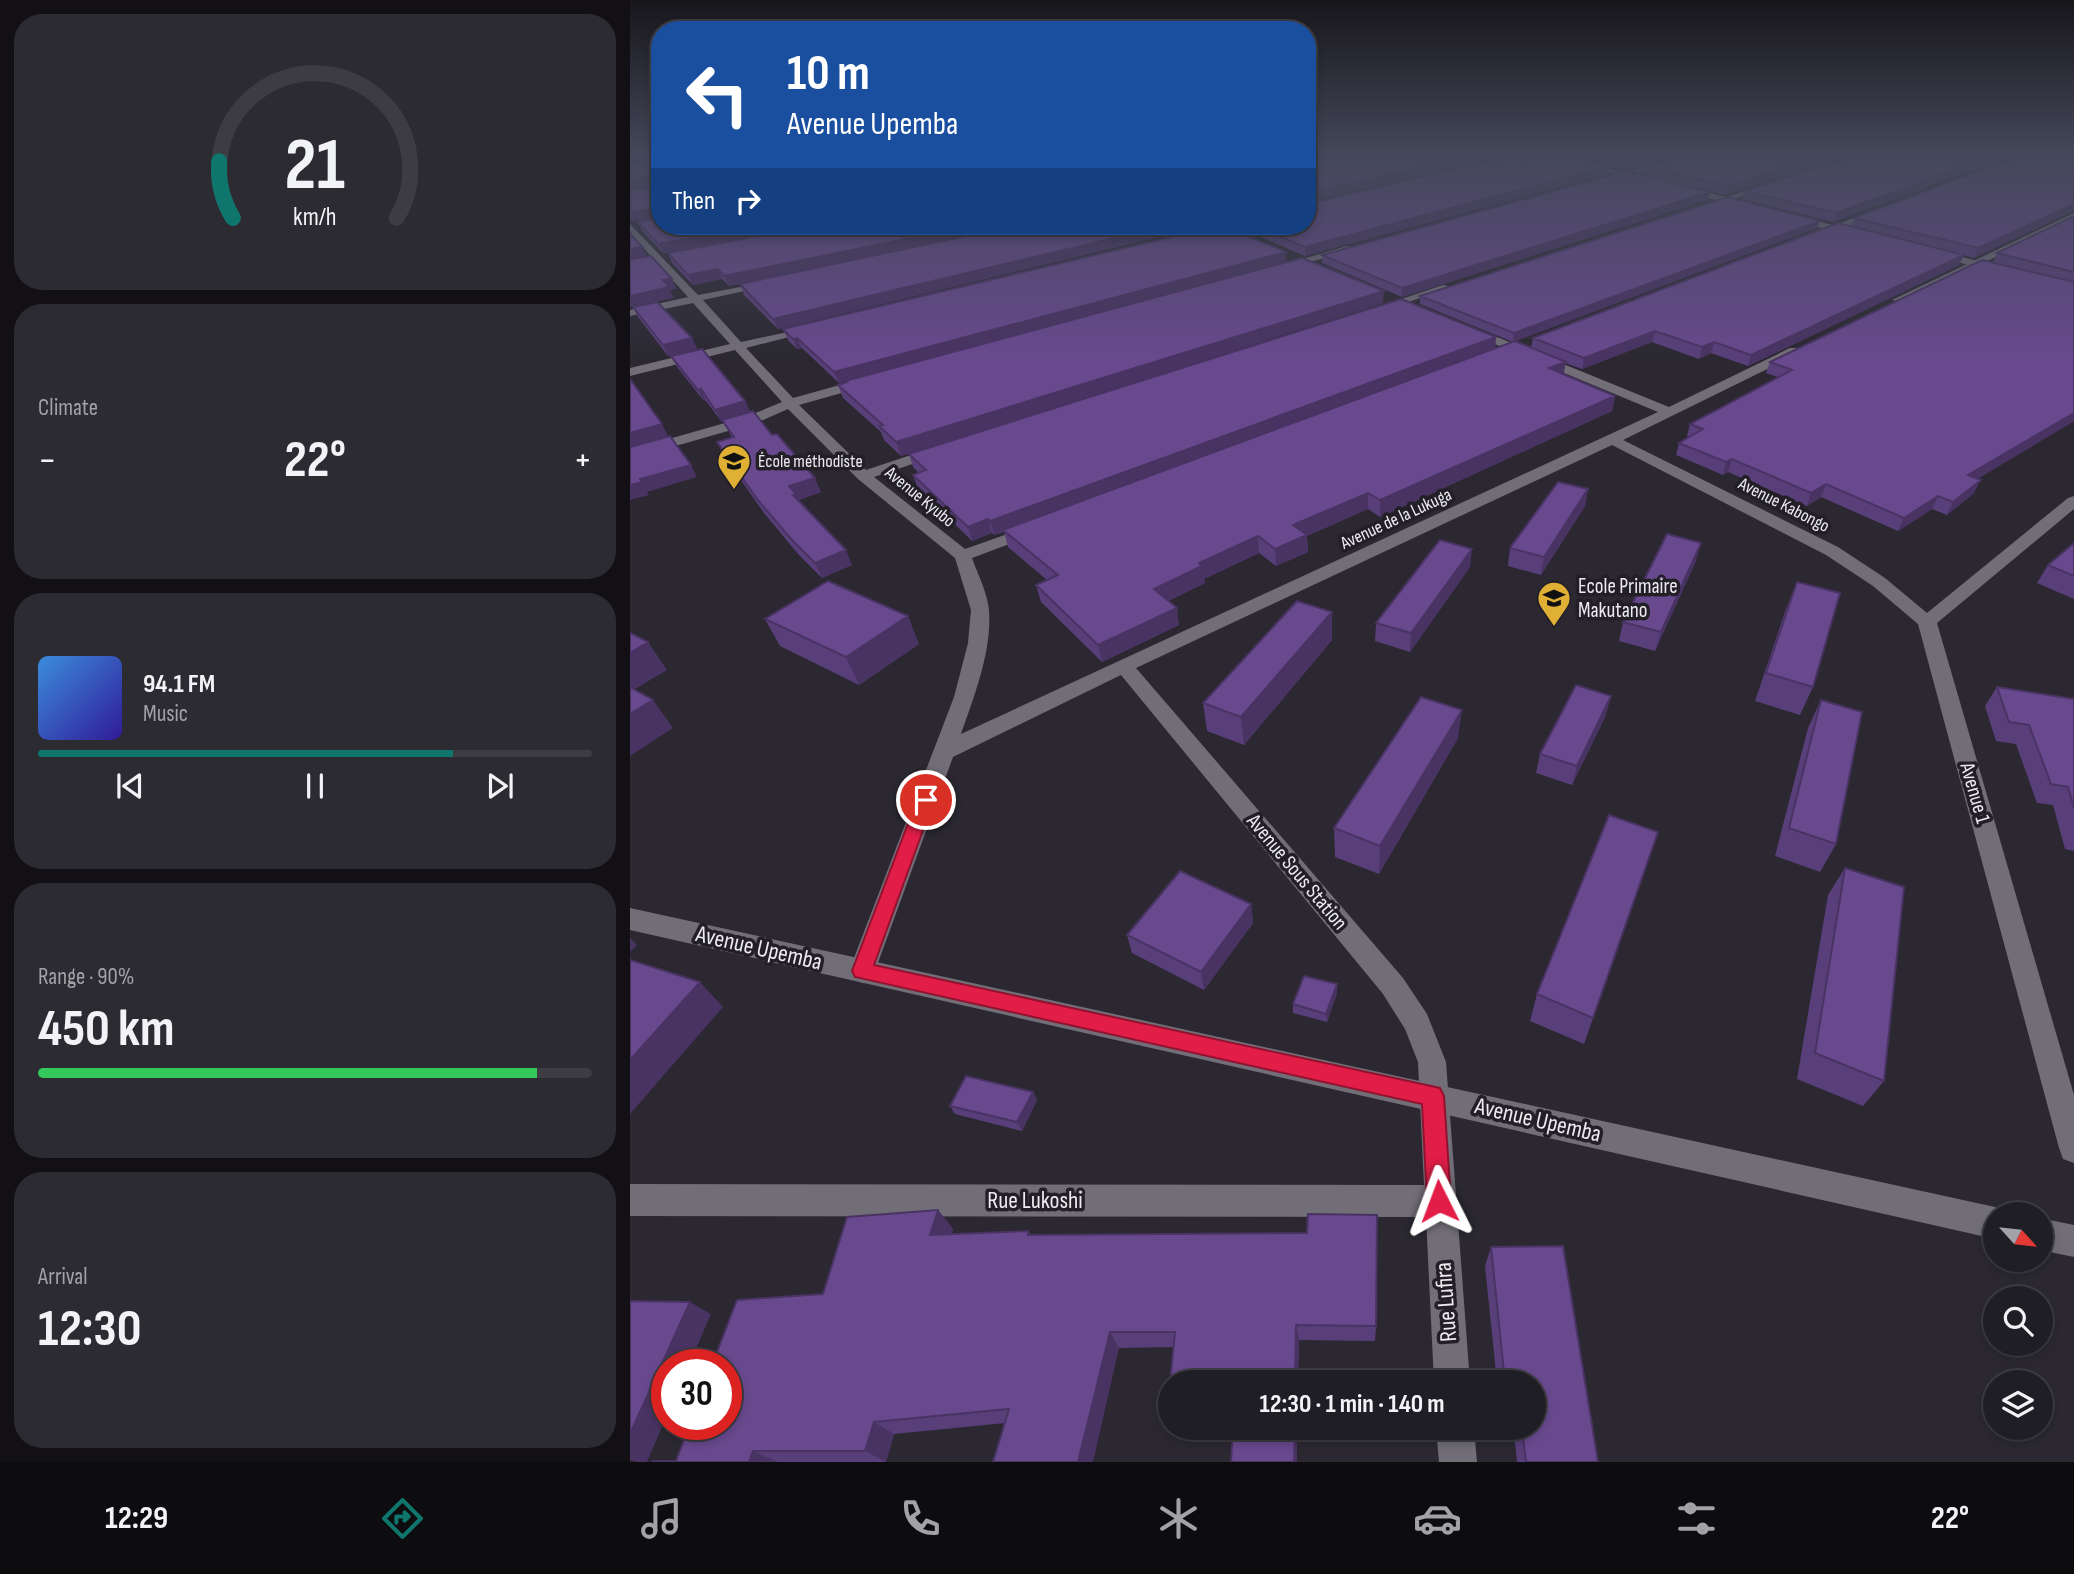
<!DOCTYPE html>
<meta charset="utf-8">
<style>
:root{--surface:#201e25;--page:#2d2b32;--text:#f1f3f6;--muted:#a2a2a7;--line:#3d3c42;--accent:#0f766e}
body{margin:0;font-family:"Sofia Sans Condensed",sans-serif;background:var(--page);color:var(--text);height:100vh;display:flex;flex-direction:column;font-size:26px;white-space:nowrap}
*{box-sizing:border-box;margin:0}
p{font-size:23px;color:var(--muted)}
.icon{flex:none;width:38px;height:38px;fill:none;stroke:currentColor;stroke-width:2;stroke-linecap:round;stroke-linejoin:round}
.map{position:relative;flex:1;overflow:hidden}
.side{display:flex;flex-direction:column;gap:14px;padding:14px;background:#121014;width:630px}
.side>*{flex:none}
.guide{position:absolute;left:21px;top:21px;width:665px;height:214px;border-radius:28px;box-shadow:0 4px 10px #0003,0 0 0 2px var(--line);background:#1a4fa0;color:#fff;overflow:hidden}
.needle{width:46px;rotate:117deg}
.fabs{position:absolute;left:1353px;top:1202px;display:grid;gap:14px}
.fabs a{display:grid;place-items:center;width:70px;height:70px;border-radius:50%;background:var(--surface);box-shadow:0 4px 10px #0003,0 0 0 2px var(--line);font-size:35px}
.speed{position:absolute;left:21px;top:1349px;display:flex;gap:14px;font-size:35px;font-weight:700;text-align:center}
.speed>*{display:grid;place-content:center;width:91px;height:91px;border-radius:50%;background:var(--surface);box-shadow:0 4px 10px #0003,0 0 0 2px var(--line);line-height:1}
.speed .limit{border:10px solid #d22;background:#fff;color:#111}
.pin{position:absolute;display:grid;place-items:center;width:60px;height:60px;color:#fff;margin:-30px;border:4px solid #fff;border-radius:50%;box-shadow:0 2px 7px #0007}
.me{position:absolute;width:77px;margin:-38px;rotate:357deg;stroke-linejoin:round;filter:drop-shadow(0 0 5px #0008)}
.turn{display:flex;align-items:center;gap:24px;height:147px;padding:0 21px;font-size:32px}
.turn .icon{width:91px;height:91px;stroke-width:2.5}
.turn b{display:block;font-size:49px;line-height:60px}
.then{display:flex;align-items:center;height:66px;padding:0 21px;background:#0003;gap:14px;font-size:26px}
.big{font-size:52px;font-weight:700;line-height:1.1}
.side .card{flex:1;display:flex;flex-direction:column;justify-content:center;gap:10px;min-width:0;padding:0 24px;border-radius:28px;background:var(--page)}
.side .dial{align-items:center;gap:0}
.dial svg{height:182px;overflow:visible;fill:none;stroke:var(--line);stroke-width:7;stroke-linecap:round;text-anchor:middle}
.dial text{fill:var(--text);stroke:none}
.song{display:flex;align-items:center;gap:21px}
.cover{width:84px;height:84px;border-radius:10px;background:linear-gradient(135deg,hsl(210 70% 55%),hsl(250 70% 35%))}
.played{height:7px;border-radius:4px;background:linear-gradient(90deg,var(--accent) 75%,var(--line) 75%)}
.keys{display:flex;justify-content:space-around;direction:ltr}
.heat{display:flex;justify-content:space-between;align-items:center;font-size:38px;direction:ltr}
.charge{height:10px;border-radius:5px;background:linear-gradient(90deg,#34c759 90%,var(--line) 0)}
.trip{position:absolute;left:528px;top:1370px;width:388px;height:70px;border-radius:35px;background:var(--surface);box-shadow:0 4px 10px #0003,0 0 0 2px var(--line);font-weight:700;line-height:70px;text-align:center}
.menu{display:flex;height:112px;justify-content:space-around;align-items:center;background:#0d0c0f;color:var(--muted)}
.menu .icon{width:49px;height:49px}
.menu .selected{color:var(--accent)}
.menu b{font-size:32px;color:var(--text)}
main{display:flex;flex:1;min-height:0}
.map>svg:first-child{display:block}
.lines{fill:none;stroke-linecap:round;stroke-linejoin:round}
.minor{fill:#726e78;fill-rule:evenodd}
.tertiary{fill:#726e78;fill-rule:evenodd}
.wall{fill:#593f7a}
.shaded-wall{fill:#493363}
.building{fill:#68498e;stroke:#493363;stroke-width:2}
.route{fill:#e11d48;stroke:#92132f;stroke-width:2}
.labels{text-anchor:middle;dominant-baseline:central;stroke-width:7;stroke-linejoin:round;paint-order:stroke}
.far-poi-label{font-size:18px;fill:#edebf0;stroke:#221f27;text-anchor:start}
.far-street-label{font-size:18px;fill:#edebf0;stroke:#221f27}
.poi-label{font-size:21px;fill:#edebf0;stroke:#221f27;text-anchor:start}
.street-label{font-size:21px;fill:#edebf0;stroke:#221f27}
.near-street-label{font-size:24px;fill:#edebf0;stroke:#221f27}
</style>
<main>
<section class="side">
<div class="card dial"><svg viewBox="0 0 100 80">
<path d="M14 69A42 42 0 1 1 86 69"/>
<path d="M14 69A42 42 0 0 1 8 44" stroke="#0f766e"/>
<text x="50" y="56" font-size="32" font-weight="700">21</text>
<text x="50" y="72" font-size="11">km/h</text>
</svg></div>
<div class="card"><p>Climate</p>
<div class="heat"><a>−</a><b class="big">22°</b><a>+</a></div>
</div>
<div class="card">
<div class="song"><i class="cover"></i><div><b>94.1 FM</b><p>Music</p></div></div>
<div class="played"></div>
<div class="keys"><svg class="icon" aria-label="previous" viewBox="0 0 24 24"><path d="M18 5L8 12l10 7zM5 5v14"/></svg><svg class="icon" aria-label="pause" viewBox="0 0 24 24"><path d="M8 5v14M16 5v14"/></svg><svg class="icon" aria-label="next" viewBox="0 0 24 24"><path d="M6 5l10 7-10 7zM19 5v14"/></svg></div>
</div>
<div class="card"><p>Range · 90%</p><b class="big">450 km</b><div class="charge"></div></div>
<div class="card"><p>Arrival</p><b class="big">12:30</b></div>
</section>
<div class="map">
<svg width="1444" height="1462" viewBox="0 0 1444 1462">
<rect width="100%" height="100%" fill="#2b2831"/>
<g class="lines">
<!-- minor -->
<path class="minor" d="M1058 155H1071L978 182 971 180Z
M1138 183 1145 185 1074 209 1067 207Z
M1251 207 1254 208V212L1189 237 1181 235Z
M1444 213V219L1272 302 1262 300Z
M0 224 68 295 142 281V285L73 300 111 342 186 326V330L116 348 163 398 235 378 240 379V385L169 405 236 470 302 448H312L314 451 312 454 244 477 335 549 397 527 403 525 411 530 409 533 342 558C348 575 358 594 359 611 362 651 344 697 331 734L1028 412 836 332V328L840 326 1039 407 1160 348H1168V354L993 440 1208 547 1255 578 1297 613 1438 498 1444 496V509L1307 623 1444 1095V1163L1433 1159 1429 1148 1288 624 1243 586 1196 555 982 445 506 668 773 978 797 1014 816 1062 840 1382H804L796 1217 0 1216V1184L794 1185 788 1062 775 1029 753 994 491 675 323 757 245 971 241 979 232 983 223 979 219 971 324 697 338 643 341 610 325 558 228 479 158 409 126 423 0 459V450L116 417 152 402 105 350 0 376V368L100 344 63 303 0 316V310L58 297 0 233Z
M717 246 720 247V251L651 270 646 267Z
M813 285 822 287 752 311 742 309Z
M806 1428H844L847 1462H809Z"/>
<!-- tertiary -->
<path class="tertiary" d="M914 155H927L1019 180 1015 182Z
M1053 186 1123 204 1124 206 1120 209 1050 191Z
M1161 214 1228 232 1230 234 1225 237 1158 219V215Z
M1304 250 1375 268 1376 270 1371 273 1300 255 1299 253Z
M0 908 1365 1207 1378 1214H1365V1239L0 930Z
M1410 1218 1444 1225V1257L1410 1250Z"/>
</g>
<!-- wall -->
<path class="wall" d="M0 155H30V226H574L148 329 114 295 110 284 291 246 99 286 92 279 63 285 42 263 38 253 110 239 33 253 12 231 8 222 28 218 0 221V190L26 187 27 185 0 188Z
M938 155H1048L995 169Z
M1054 155H1219L1094 195 1013 174 1014 166Z
M1227 155H1384L1203 222 1112 199 1115 191Z
M1392 155H1444V157L1344 258 1333 255 1329 265 1118 366 1081 353 1069 359 1022 342 952 369 935 363 934 374 985 396 982 411 750 517 738 509 677 536 678 552 646 566 629 553 574 579 575 583 538 601 549 625 472 662 411 602 406 585 417 580 378 547 374 532 364 535 362 533 342 541 288 488 283 475 289 473 283 467 279 454 866 337 865 349 883 342 790 304V296L1187 228 885 341 901 348 903 338 1221 227 1224 218Z
M979 166 978 174 675 256 607 227 606 226H677Z
M1078 200 772 297 692 263V255Z
M1444 216V421L1347 479 1344 493 1317 515 1302 509 1268 531 1191 497 1177 506 1098 472 1093 475 1046 455 1049 443 1059 437 1057 436 1060 424 1148 377 1136 373 1140 362 1363 263 1367 253Z
M656 261 434 322 753 303 271 456 254 440 251 432 213 398 208 385 216 383 215 381 209 383 172 348 167 349 158 340 153 329Z
M3 307 62 338 67 349 38 356 8 317Z
M41 356 115 401 120 412 191 492 169 500 222 565 192 578 169 555 134 513 94 456 87 442 102 438 93 421H91L76 401H74L47 367Z
M958 489 955 506 911 575 878 566 880 548Z
M1444 543V599L1407 583 1418 565Z
M1066 561 1025 651 989 641 993 622Z
M840 567 780 652 745 641 746 623Z
M1167 582 1183 687 1170 715 1125 701 1156 609Z
M702 612V640L614 745 577 731 573 703Z
M135 619 289 644 229 685 150 646Z
M1367 687 1444 699V851L1435 849 1423 805 1407 803 1386 744 1366 741 1355 706Z
M1191 700 1206 844 1190 872 1145 856 1178 728Z
M976 715 942 785 906 773 910 754Z
M828 738 749 874 705 857 704 828Z
M1028 832 954 1044 900 1021 907 994Z
M1215 868 1254 1081 1233 1106 1167 1079 1198 895Z
M621 904 623 923 574 990 502 953 497 935Z
M707 984V993L697 1022 663 1013V1004Z
M403 1092 407 1100 392 1131 325 1114 320 1106Z
M308 1210 323 1229 321 1235 398 1231 401 1235 746 1326 745 1341 669 1340 668 1382H541V1397L539 1394 544 1347 489 1348 375 1423 264 1434 256 1462H22L46 1461Z
M861 1247 968 1462H887L884 1433H873L872 1428H905V1382H867L855 1266Z"/>
<!-- shaded-wall -->
<path class="shaded-wall" d="M0 155H28L30 157 0 163Z
M681 155H715L677 164V156Z
M847 155H881L677 202V193Z
M1020 155H1048L995 169 996 161Z
M1197 155H1219L1094 195 1097 186Z
M1365 155H1384L1203 222 1206 213Z
M979 166 978 174 675 256V247Z
M26 176 30 184 0 188V179Z
M1080 192 1078 200 772 297V288Z
M1444 204V211L1344 258 1348 248Z
M28 208 30 217 0 221V212Z
M1190 221 1187 228 883 342 884 333Z
M129 226H183L33 253 28 244Z
M339 226H385L99 286 94 276Z
M535 226H574L148 329 143 319Z
M12 247 17 256 0 260V249Z
M656 252V261L209 383 204 372Z
M1334 255 1329 265 1118 366 1121 355Z
M88 269 92 279 63 285 58 275Z
M42 279 47 289 40 290 44 298 0 307V296L33 280Z
M754 291 753 303 271 456 266 442Z
M1025 331 1022 342 952 369 954 358Z
M866 337 865 349 364 535 360 521Z
M62 338 67 349 38 356 33 345Z
M167 338 172 348 167 349 163 339Z
M1084 342 1081 353 1069 359 1072 347Z
M936 362 933 376 919 368Z
M71 389 76 401H74L68 390Z
M985 396 982 411 750 517V500Z
M115 401 120 412 91 421 85 410Z
M1444 413V421L1332 488 1338 475Z
M32 424 38 436 0 447V433Z
M1102 459 1098 472 1093 475 1096 462Z
M61 465 67 477 17 492 19 495 0 500V485L10 479Z
M185 478 191 492 169 500 173 508 169 510 159 486Z
M1351 480 1344 493 1317 515 1323 502Z
M1196 484 1191 497 1177 506 1181 493Z
M958 489 955 506 911 575 914 557Z
M738 493V509L677 536 678 552 646 566 645 549 663 525Z
M1308 496 1302 509 1268 531 1274 518Z
M358 519 362 533 342 541 338 527Z
M628 536 629 553 574 579 575 583 527 606 524 589 569 563Z
M1071 543 1066 561 1025 651 1031 632Z
M842 549 840 567 780 652 781 633Z
M216 550 222 565 192 578 185 563Z
M547 608 549 625 472 662 468 645Z
M702 612V640L614 745 611 717Z
M278 616 289 644 229 685 216 657Z
M18 642 37 670 0 692V653Z
M981 696 976 715 942 785 947 766Z
M23 700 43 728 0 756V714Z
M832 710 828 738 749 874 750 846Z
M621 904 623 923 574 990 571 972Z
M0 938 7 945 0 952Z
M70 982 93 1007 0 1114V1060Z
M707 984V993L697 1022 696 1014Z
M403 1092 407 1100 392 1131 387 1122Z
M308 1210 323 1229 316 1253 300 1235Z
M60 1302 81 1314 59 1365H37V1415L17 1462H7L0 1460V1434Z
M666 1325 669 1340 668 1382H665Z
M480 1332 489 1348 463 1462H448Z
M244 1422 264 1434 256 1462 235 1451Z
M665 1428H667V1462H664Z
M123 1451 148 1462H119Z"/>
<!-- building -->
<path class="building" d="M28 155H30V226H129L28 244 8 222 28 218V208L0 212V190L26 187 29 179 26 176 0 179V163L27 159Z
M718 155H847L677 193V164Z
M885 155H936L979 166 675 247 625 226H677V204Z
M970 155H1020L996 161Z
M1054 155H1197L1097 186 1014 166Z
M1227 155H1365L1206 213 1115 191Z
M1392 155H1430L1444 158V204L1348 248 1224 218Z
M997 171 1080 192 772 288 692 255Z
M1098 197 1190 221 884 333 790 296Z
M1444 216V272L1367 253Z
M1208 223 1334 255 1121 355 1084 342 1072 347 1025 331 954 358 903 338Z
M179 226H339L94 276 88 269 58 275 38 253Z
M383 226H535L143 319 110 284Z
M588 226H593L656 252 204 372 167 338 163 339 153 329Z
M0 233 12 247 0 249Z
M21 256 42 279 33 280 39 287 0 296V259Z
M672 258 754 291 266 442 249 426 253 425 208 385 217 382 215 381Z
M1352 260 1444 282V413L1338 475 1351 480 1323 502 1308 496 1274 518 1196 484 1181 493 1102 459 1096 462 1049 443 1073 429 1060 424 1162 370 1140 362Z
M771 299 866 337 360 521 358 519 338 527 283 475 296 470 279 454Z
M27 302 62 338 33 345 3 307Z
M885 341 936 362 919 368 985 396 750 500 738 493 663 525 677 535 645 549 628 536 569 563 572 566 524 589 547 608 468 645 406 585 428 575 373 530Z
M72 349 115 401 85 410 71 389 68 390 41 356Z
M0 379 32 424 0 433Z
M123 411 142 435 147 434 185 478 159 486 166 494 163 495 216 550 185 563 162 540 127 499 87 442 104 437 92 420Z
M40 436 61 465 10 479 12 482 0 485V447Z
M928 482 958 489 914 557 880 548Z
M1037 534 1071 543 1031 632 993 622Z
M810 540 842 549 781 633 746 623Z
M1444 543V576L1418 565Z
M198 581 278 616 216 657 135 619Z
M1167 582 1210 593 1183 687 1136 673Z
M667 601 702 612 611 717 573 703Z
M0 633 18 642 0 653Z
M946 685 981 696 947 766 910 754Z
M0 687 23 700 0 714Z
M1367 687 1444 699V808L1438 787 1421 784 1399 725 1379 722Z
M791 697 832 710 750 846 704 828Z
M1191 700 1232 712 1206 844 1159 828Z
M979 815 1028 832 963 1018 907 994Z
M1215 868 1274 887 1254 1081 1185 1053Z
M550 871 621 904 571 972 497 935Z
M0 960 70 982 0 1060Z
M674 976 707 984 696 1014 663 1004Z
M336 1076 403 1092 387 1122 320 1106Z
M308 1210 300 1235 398 1231V1235L677 1233 678 1214 747 1215 746 1326 666 1325 665 1382H541V1394H539L545 1332H480L448 1462H363L379 1409 244 1422 235 1451H123L119 1462H22L23 1461H46L60 1424H96V1365H82L107 1300 193 1294 217 1217Z
M933 1246 968 1462H896L892 1428H905V1382H875L861 1247Z
M0 1301 60 1302 0 1434Z
M603 1428H665L664 1462H601Z"/>
<!-- sky -->
<linearGradient id="sky" x2="0" y2="1"><stop stop-color="#18161b"/><stop offset="0.43" stop-color="#44485a"/><stop offset="1" stop-color="#44485a" stop-opacity="0"/></linearGradient>
<rect width="1444" height="360" fill="url(#sky)"/>
<!-- route -->
<path class="route" d="M296 794 302 796 304 800 244 965 810 1088 814 1096 821 1201 818 1210 809 1213 800 1210 797 1201 792 1104 225 977 222 971 287 800 290 796Z"/>
<!-- icons -->
<defs>
<symbol id="school-pin" viewBox="-11 -11 22 30"><path d="M0 17L-7.5 6A9.5 9.5 0 1 1 7.5 6Z" fill="#dfb034" stroke="#221f27"/><path d="M0-5L7-2L0 1L-7-2ZM-4 1L0 2.5L4 1V4Q0 6-4 4Z" fill="#111"/></symbol>
</defs>
<g fill-rule="evenodd">
<use href="#school-pin" x="85" y="442" width="38" height="52"/>
<use href="#school-pin" x="905" y="579" width="38" height="52"/>
</g>
<g class="labels">
<!-- far-poi labels -->
<g class="far-poi-label">
<text x="128" y="461">École méthodiste</text>
</g>
<!-- far-street labels -->
<g class="far-street-label">
<text transform="translate(290 497) rotate(39)">Avenue Kyubo</text>
<text transform="translate(1154 505) rotate(27)">Avenue Kabongo</text>
<text transform="translate(766 519) rotate(-25)">Avenue de la Lukuga</text>
</g>
<!-- poi labels -->
<g class="poi-label">
<text x="948" y="586">Ecole Primaire<tspan x="948" dy="24">Makutano</tspan></text>
</g>
<!-- street labels -->
<g class="street-label">
<text transform="translate(1345 793) rotate(74)">Avenue 1</text>
<text transform="translate(667 872) rotate(50)">Avenue Sous Station</text>
</g>
<!-- near-street labels -->
<g class="near-street-label">
<text transform="translate(129 948) rotate(13)">Avenue Upemba</text>
<text transform="translate(908 1120) rotate(13)">Avenue Upemba</text>
<text x="405" y="1200">Rue Lukoshi</text>
<text transform="translate(816 1302) rotate(-94)">Rue Lufira</text>
</g>
</g>
</svg>
<div class="fabs">
<a><svg class="needle" viewBox="-14 -14 28 28"><path d="M0-13l5 13h-10z" fill="#e53935"/><path d="M0 13l5-13h-10z" fill="#a2a2a7"/></svg></a>
<a><svg class="icon" aria-label="search" viewBox="0 0 24 24"><circle cx="10" cy="10" r="6"/><path d="M15 15l6 6"/></svg></a>
<a><svg class="icon" aria-label="layers" viewBox="0 0 24 24"><path d="M12 4l9 5-9 5-9-5zM3 14l9 5 9-5"/></svg></a>
</div>
<div class="speed"><div class="limit">30</div></div>
<div class="pin" style="left:296px;top:800px;background:#d93025"><svg class="icon" aria-label="arrive" viewBox="0 0 24 24"><path d="M6 21V4h12l-3 4 3 4H6"/></svg></div>
<svg class="me" style="left:809px;top:1201px" viewBox="-20 -20 40 40"><path d="M0-17L14 15 0 8-14 15z" fill="#e11d48" stroke="#fff" stroke-width="4"/></svg>
<div class="trip">12:30 · 1 min · 140 m</div>
<div class="guide">
<div class="turn"><svg class="icon" aria-label="left" viewBox="0 0 24 24"><path d="M17 20v-9H6M10 6l-5 5 5 5"/></svg><div><b>10 m</b>Avenue Upemba</div></div>
<div class="then">Then<svg class="icon" aria-label="right" viewBox="0 0 24 24"><path d="M7 20v-9h11M14 6l5 5-5 5"/></svg></div>
</div>
</div>
</main>
<nav class="menu">
<b>12:29</b>
<svg class="icon selected" aria-label="directions" viewBox="0 0 24 24"><path d="M12 3l9 9-9 9-9-9zM9 14v-3h6M13 9l2 2-2 2"/></svg>
<svg class="icon" aria-label="music" viewBox="0 0 24 24"><path d="M9 18V5l10-2v13"/><circle cx="6" cy="18" r="3"/><circle cx="16" cy="16" r="3"/></svg>
<svg class="icon" aria-label="phone" viewBox="0 0 24 24"><path d="M5 4h4l2 5-3 2q2 4 5 5l2-3 5 2v4C11 20 4 13 5 4z"/></svg>
<svg class="icon" aria-label="climate" viewBox="0 0 24 24"><path d="M12 3v18M4 7l16 10M4 17L20 7"/></svg>
<svg class="icon" aria-label="car" viewBox="0 0 24 24"><path d="M5 17H2v-5l4-1 3-4h7l3 4 3 1v5h-3M9 17h6M6 11h13"/><circle cx="7" cy="17" r="2"/><circle cx="17" cy="17" r="2"/></svg>
<svg class="icon" aria-label="filters" viewBox="0 0 24 24"><path d="M4 7h16M4 17h16"/><circle cx="9" cy="7" r="2"/><circle cx="15" cy="17" r="2"/></svg>
<b>22°</b>
</nav>
